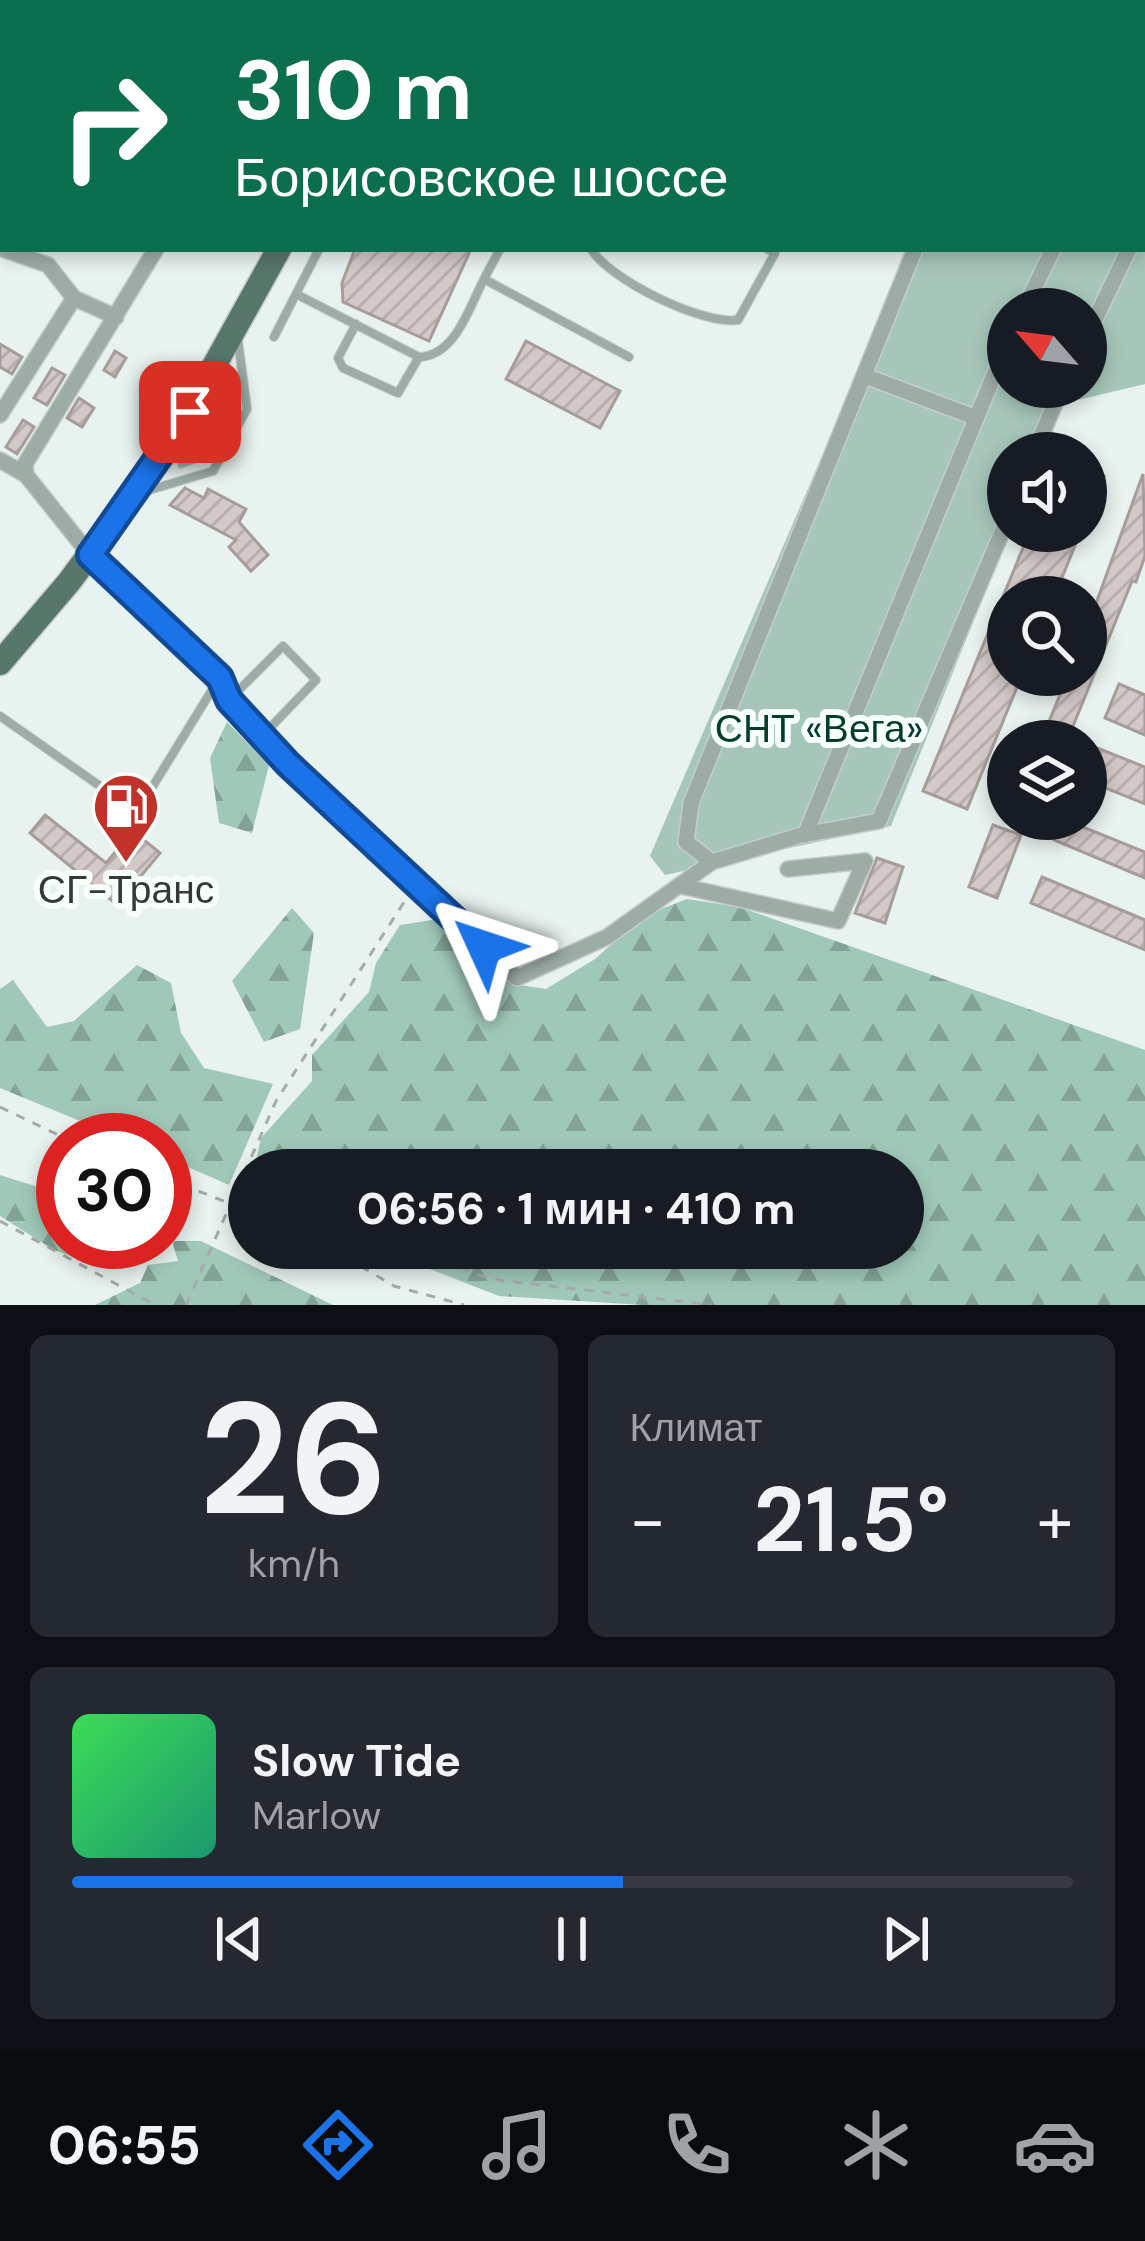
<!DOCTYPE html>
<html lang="ru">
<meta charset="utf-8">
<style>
:root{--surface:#171b24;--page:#242831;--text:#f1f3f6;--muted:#9ea1a6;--line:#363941;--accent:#1a73e8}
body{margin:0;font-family:"DM Sans",sans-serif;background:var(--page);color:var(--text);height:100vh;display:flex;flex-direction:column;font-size:45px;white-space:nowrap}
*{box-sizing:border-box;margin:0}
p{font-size:39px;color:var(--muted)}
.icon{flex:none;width:66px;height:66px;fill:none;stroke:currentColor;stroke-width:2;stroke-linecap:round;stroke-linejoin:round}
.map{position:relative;height:1305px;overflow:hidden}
.details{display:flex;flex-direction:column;gap:30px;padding:30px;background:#0d0f14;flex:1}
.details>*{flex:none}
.banner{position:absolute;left:0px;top:0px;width:1146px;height:252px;box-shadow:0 6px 18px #0003;background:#0b6e4f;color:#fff;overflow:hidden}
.needle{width:78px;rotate:298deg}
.buttons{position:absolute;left:987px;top:288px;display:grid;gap:24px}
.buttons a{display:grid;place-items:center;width:120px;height:120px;border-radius:50%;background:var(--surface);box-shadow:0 6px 18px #0003;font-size:60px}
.speed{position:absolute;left:36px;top:1113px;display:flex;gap:24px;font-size:60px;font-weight:700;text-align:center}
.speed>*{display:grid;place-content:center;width:156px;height:156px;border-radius:50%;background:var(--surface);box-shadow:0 6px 18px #0003;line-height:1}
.speed .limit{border:18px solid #d22;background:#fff;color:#111}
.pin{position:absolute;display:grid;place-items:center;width:102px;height:102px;color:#fff;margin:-51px;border-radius:24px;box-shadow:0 6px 18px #0006}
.me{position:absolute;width:132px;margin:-66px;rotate:312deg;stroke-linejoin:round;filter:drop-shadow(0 0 9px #0008)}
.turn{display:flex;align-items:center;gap:42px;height:252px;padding:0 36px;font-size:54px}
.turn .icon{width:156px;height:156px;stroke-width:2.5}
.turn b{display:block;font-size:84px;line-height:102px}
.big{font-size:90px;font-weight:700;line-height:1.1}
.details .tile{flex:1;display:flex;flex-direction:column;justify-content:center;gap:18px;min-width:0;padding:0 42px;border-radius:18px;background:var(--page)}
.details .dial{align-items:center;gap:0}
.dial b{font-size:156px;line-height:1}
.song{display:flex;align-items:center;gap:36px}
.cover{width:144px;height:144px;border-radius:18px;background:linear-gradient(135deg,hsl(130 70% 55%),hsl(160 70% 35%))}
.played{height:12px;border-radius:6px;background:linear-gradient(90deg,var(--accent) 55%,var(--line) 55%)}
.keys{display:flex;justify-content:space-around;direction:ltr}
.heat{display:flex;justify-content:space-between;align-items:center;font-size:66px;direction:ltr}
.details .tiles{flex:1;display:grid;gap:30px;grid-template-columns:1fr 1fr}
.tile:last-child{grid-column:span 2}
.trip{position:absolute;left:228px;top:1149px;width:696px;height:120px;border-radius:60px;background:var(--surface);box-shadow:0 6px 18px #0003;font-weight:700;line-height:120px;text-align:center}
.tab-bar{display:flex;height:192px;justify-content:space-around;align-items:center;background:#090b0e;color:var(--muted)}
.tab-bar .icon{width:84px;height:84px}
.tab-bar .current{color:var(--accent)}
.tab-bar b{font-size:54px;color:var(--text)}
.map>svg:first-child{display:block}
.green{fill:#a6c6b9;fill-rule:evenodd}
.forest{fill:url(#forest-firs)}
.building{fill:url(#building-hatch);stroke:#a69d9b;stroke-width:3}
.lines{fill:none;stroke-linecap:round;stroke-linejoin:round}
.lane-casing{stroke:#c4cdc9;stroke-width:10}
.street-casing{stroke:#c4cdc9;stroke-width:18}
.primary-casing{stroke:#c4cdc9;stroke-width:27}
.path{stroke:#a4aca9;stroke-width:3;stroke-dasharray:9 9;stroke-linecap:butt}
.lane{stroke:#9dada6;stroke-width:8}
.street{stroke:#9dada6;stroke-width:15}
.primary{stroke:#58776b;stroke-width:24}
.route-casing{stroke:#114b97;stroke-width:30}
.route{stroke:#1a73e8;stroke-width:21}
.labels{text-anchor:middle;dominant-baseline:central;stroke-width:12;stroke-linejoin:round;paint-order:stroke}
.park-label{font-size:39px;fill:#033c2d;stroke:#f7fffb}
.poi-label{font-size:39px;fill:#343836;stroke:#f7fffb}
</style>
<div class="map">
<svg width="1145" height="1305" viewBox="0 0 1145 1305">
<defs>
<pattern id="forest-firs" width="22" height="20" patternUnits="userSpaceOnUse" patternTransform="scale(3)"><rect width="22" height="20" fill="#a0c8b8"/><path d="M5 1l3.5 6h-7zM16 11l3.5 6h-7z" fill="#83a396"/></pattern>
<pattern id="building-hatch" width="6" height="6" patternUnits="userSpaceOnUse" patternTransform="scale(3)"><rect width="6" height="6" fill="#d3c9c7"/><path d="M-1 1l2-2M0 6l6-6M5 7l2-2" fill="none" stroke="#b6adac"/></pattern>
</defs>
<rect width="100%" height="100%" fill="#e8f2ee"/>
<!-- green -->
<path class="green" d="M1017 0H1145V384L1061 404 1042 453H1008L1010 531 891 826 665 875 650 856 911 249H1143V3ZM1008 309H1086V387H1008Z
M227 375 235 381 239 405 211 458 179 469 177 462Z"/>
<!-- forest -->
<path class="forest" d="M227 722 269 765 252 833 219 823 210 758Z
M687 899 739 907 1145 1050V1305H643L499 1296 376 1248H903V1170H254L261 1138 312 1081V1055L369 992 376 963 400 925 438 919 520 985 546 989 595 959 643 916Z
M292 908 314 933 300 1029 264 1042 232 981Z
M137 965 171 983 181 1033 204 1068 273 1084 229 1185 165 1157V1140H126L0 1088V989L13 980 47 1027 74 1021Z
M0 1175 63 1195V1242H145V1249L100 1266 54 1250 0 1216Z
M172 1241H201L333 1305H95L140 1283 148 1265 178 1261Z"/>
<!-- building -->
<path class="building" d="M355 249H471L429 341 343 302 342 283Z
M526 341 620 391 600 428 506 379Z
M0 344 22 357 12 374 0 367Z
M115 351 126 358 115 377 104 370Z
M52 368 65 375 47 405 34 398Z
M79 398 94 408 82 427 67 418Z
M23 420 34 427 17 454 6 447Z
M1086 469 1104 476 1086 519Z
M1143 474 1145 556 1136 582 1132 581 1067 741H1041L1068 675H1086V631Z
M185 488 204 498 208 489 246 509 239 522 268 555 251 571 229 547 236 540 170 505Z
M1030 531H1081L1054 597H1008V675H1022L967 809 923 791Z
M1119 684 1145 695V735L1105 718Z
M1092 746 1145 767V804L1086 780Z
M45 815 106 863 133 831 160 853 117 905 30 833Z
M1063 819 1145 852V878L1054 840Z
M993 825 1021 835 997 898 969 887Z
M877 858 903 867 885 923 855 913Z
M1042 877 1145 920V950L1031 903Z"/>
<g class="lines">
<defs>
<path id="lane" d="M528 0 534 3
M751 0 757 3
M499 3 500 0
M666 3 667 0
M319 249 296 294 419 357C455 356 469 308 484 279
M500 249 484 279 629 357
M591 249C610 280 702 325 738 320L775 253 767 249
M356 324 338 358 343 368 398 393 419 357
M274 337 296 294
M143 492 213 471 247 409 238 340
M230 699 283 646 316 680 263 735
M0 716 137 812 218 680"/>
<path id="street" d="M238 3 239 0
M1023 3 1024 0
M1143 61 1145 57
M1143 219 1145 215
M0 248 48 265 74 298 116 317
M156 249 25 464 26 475 90 555 220 678 229 701 288 764 517 978 607 937 712 862 798 836 879 821 1008 518
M1024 309 1053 249
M1086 338 1129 249
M868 377 974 417
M0 415 74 298
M1034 453 1062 387
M0 460 26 475
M805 835 1008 341
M712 862 686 842 691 803 915 249
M681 886 838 921 865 861 788 869"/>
<path id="primary" d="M409 3 410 0
M0 663 69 582 169 447 279 249"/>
</defs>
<!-- lane casing -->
<use href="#lane" class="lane-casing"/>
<!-- street casing -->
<use href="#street" class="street-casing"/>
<!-- primary casing -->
<use href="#primary" class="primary-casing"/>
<!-- path -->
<path class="path" d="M0 1107 69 1140
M165 1178 249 1211
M236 1192 249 1195
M0 1221 155 1305
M330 1248 394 1286 464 1305
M411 1248 490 1279 712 1305
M186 1305 276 1101 408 896"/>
<!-- lane -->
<use href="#lane" class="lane"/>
<!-- street -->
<use href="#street" class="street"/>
<!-- primary -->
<use href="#primary" class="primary"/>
</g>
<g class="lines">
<defs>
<path id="route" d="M190 412 90 555 220 678 229 700 288 764 484 947"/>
</defs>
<!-- route casing -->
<use href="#route" class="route-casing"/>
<!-- route -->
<use href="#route" class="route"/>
</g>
<!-- icons -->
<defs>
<symbol id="fuel-pin" viewBox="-11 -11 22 30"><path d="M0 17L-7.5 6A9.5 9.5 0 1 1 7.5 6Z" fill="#c1332a" stroke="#f7fffb"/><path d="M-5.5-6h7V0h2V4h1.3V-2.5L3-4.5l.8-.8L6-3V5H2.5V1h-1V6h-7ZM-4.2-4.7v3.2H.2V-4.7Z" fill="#fff"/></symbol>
</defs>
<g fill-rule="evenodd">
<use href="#fuel-pin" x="88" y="768" width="76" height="104"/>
</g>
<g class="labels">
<!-- park labels -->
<g class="park-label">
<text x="819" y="728">СНТ «Вега»</text>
</g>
<!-- poi labels -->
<g class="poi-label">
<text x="126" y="889">СГ-Транс</text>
</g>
</g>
</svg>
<div class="buttons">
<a><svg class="needle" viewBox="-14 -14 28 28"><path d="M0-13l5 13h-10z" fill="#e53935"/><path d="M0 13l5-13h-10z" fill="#9ea1a6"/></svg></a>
<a><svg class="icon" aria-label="sound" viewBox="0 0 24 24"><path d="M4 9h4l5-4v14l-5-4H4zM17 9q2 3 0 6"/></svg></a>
<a><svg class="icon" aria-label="search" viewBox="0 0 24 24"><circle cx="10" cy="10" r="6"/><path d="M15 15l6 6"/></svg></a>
<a><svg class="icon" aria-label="layers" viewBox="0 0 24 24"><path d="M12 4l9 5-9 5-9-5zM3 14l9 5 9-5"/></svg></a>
</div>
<div class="speed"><div class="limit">30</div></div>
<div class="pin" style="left:190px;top:412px;background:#d93025"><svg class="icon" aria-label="arrive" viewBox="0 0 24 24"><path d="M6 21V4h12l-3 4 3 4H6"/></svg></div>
<svg class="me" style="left:484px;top:947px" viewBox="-20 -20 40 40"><path d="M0-17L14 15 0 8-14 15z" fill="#1a73e8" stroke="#fff" stroke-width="4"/></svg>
<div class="trip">06:56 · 1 мин · 410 m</div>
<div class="banner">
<div class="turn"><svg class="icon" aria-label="right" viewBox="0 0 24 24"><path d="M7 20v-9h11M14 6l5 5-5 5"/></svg><div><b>310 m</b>Борисовское шоссе</div></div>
</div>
</div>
<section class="details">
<div class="tiles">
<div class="tile dial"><b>26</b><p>km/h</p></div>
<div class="tile"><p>Климат</p>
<div class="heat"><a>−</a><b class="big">21.5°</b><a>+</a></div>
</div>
<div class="tile">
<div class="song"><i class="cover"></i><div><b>Slow Tide</b><p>Marlow</p></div></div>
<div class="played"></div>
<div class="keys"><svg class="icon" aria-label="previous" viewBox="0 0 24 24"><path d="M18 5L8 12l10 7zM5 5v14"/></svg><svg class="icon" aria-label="pause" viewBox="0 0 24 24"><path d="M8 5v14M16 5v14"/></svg><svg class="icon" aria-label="next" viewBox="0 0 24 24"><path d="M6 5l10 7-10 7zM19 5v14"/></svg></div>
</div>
</div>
</section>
<nav class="tab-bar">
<b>06:55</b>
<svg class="icon current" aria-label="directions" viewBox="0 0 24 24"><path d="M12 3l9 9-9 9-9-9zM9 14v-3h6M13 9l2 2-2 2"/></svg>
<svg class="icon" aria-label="music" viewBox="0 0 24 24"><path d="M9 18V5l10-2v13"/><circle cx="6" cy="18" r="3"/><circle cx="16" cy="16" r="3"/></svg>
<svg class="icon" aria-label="phone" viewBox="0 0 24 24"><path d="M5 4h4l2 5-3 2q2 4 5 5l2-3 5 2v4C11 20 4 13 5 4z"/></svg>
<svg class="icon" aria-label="climate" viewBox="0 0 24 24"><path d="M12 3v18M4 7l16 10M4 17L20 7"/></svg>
<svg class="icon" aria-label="car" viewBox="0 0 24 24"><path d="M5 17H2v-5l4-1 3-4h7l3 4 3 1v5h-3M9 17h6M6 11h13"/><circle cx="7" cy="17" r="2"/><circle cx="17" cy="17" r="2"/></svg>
</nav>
